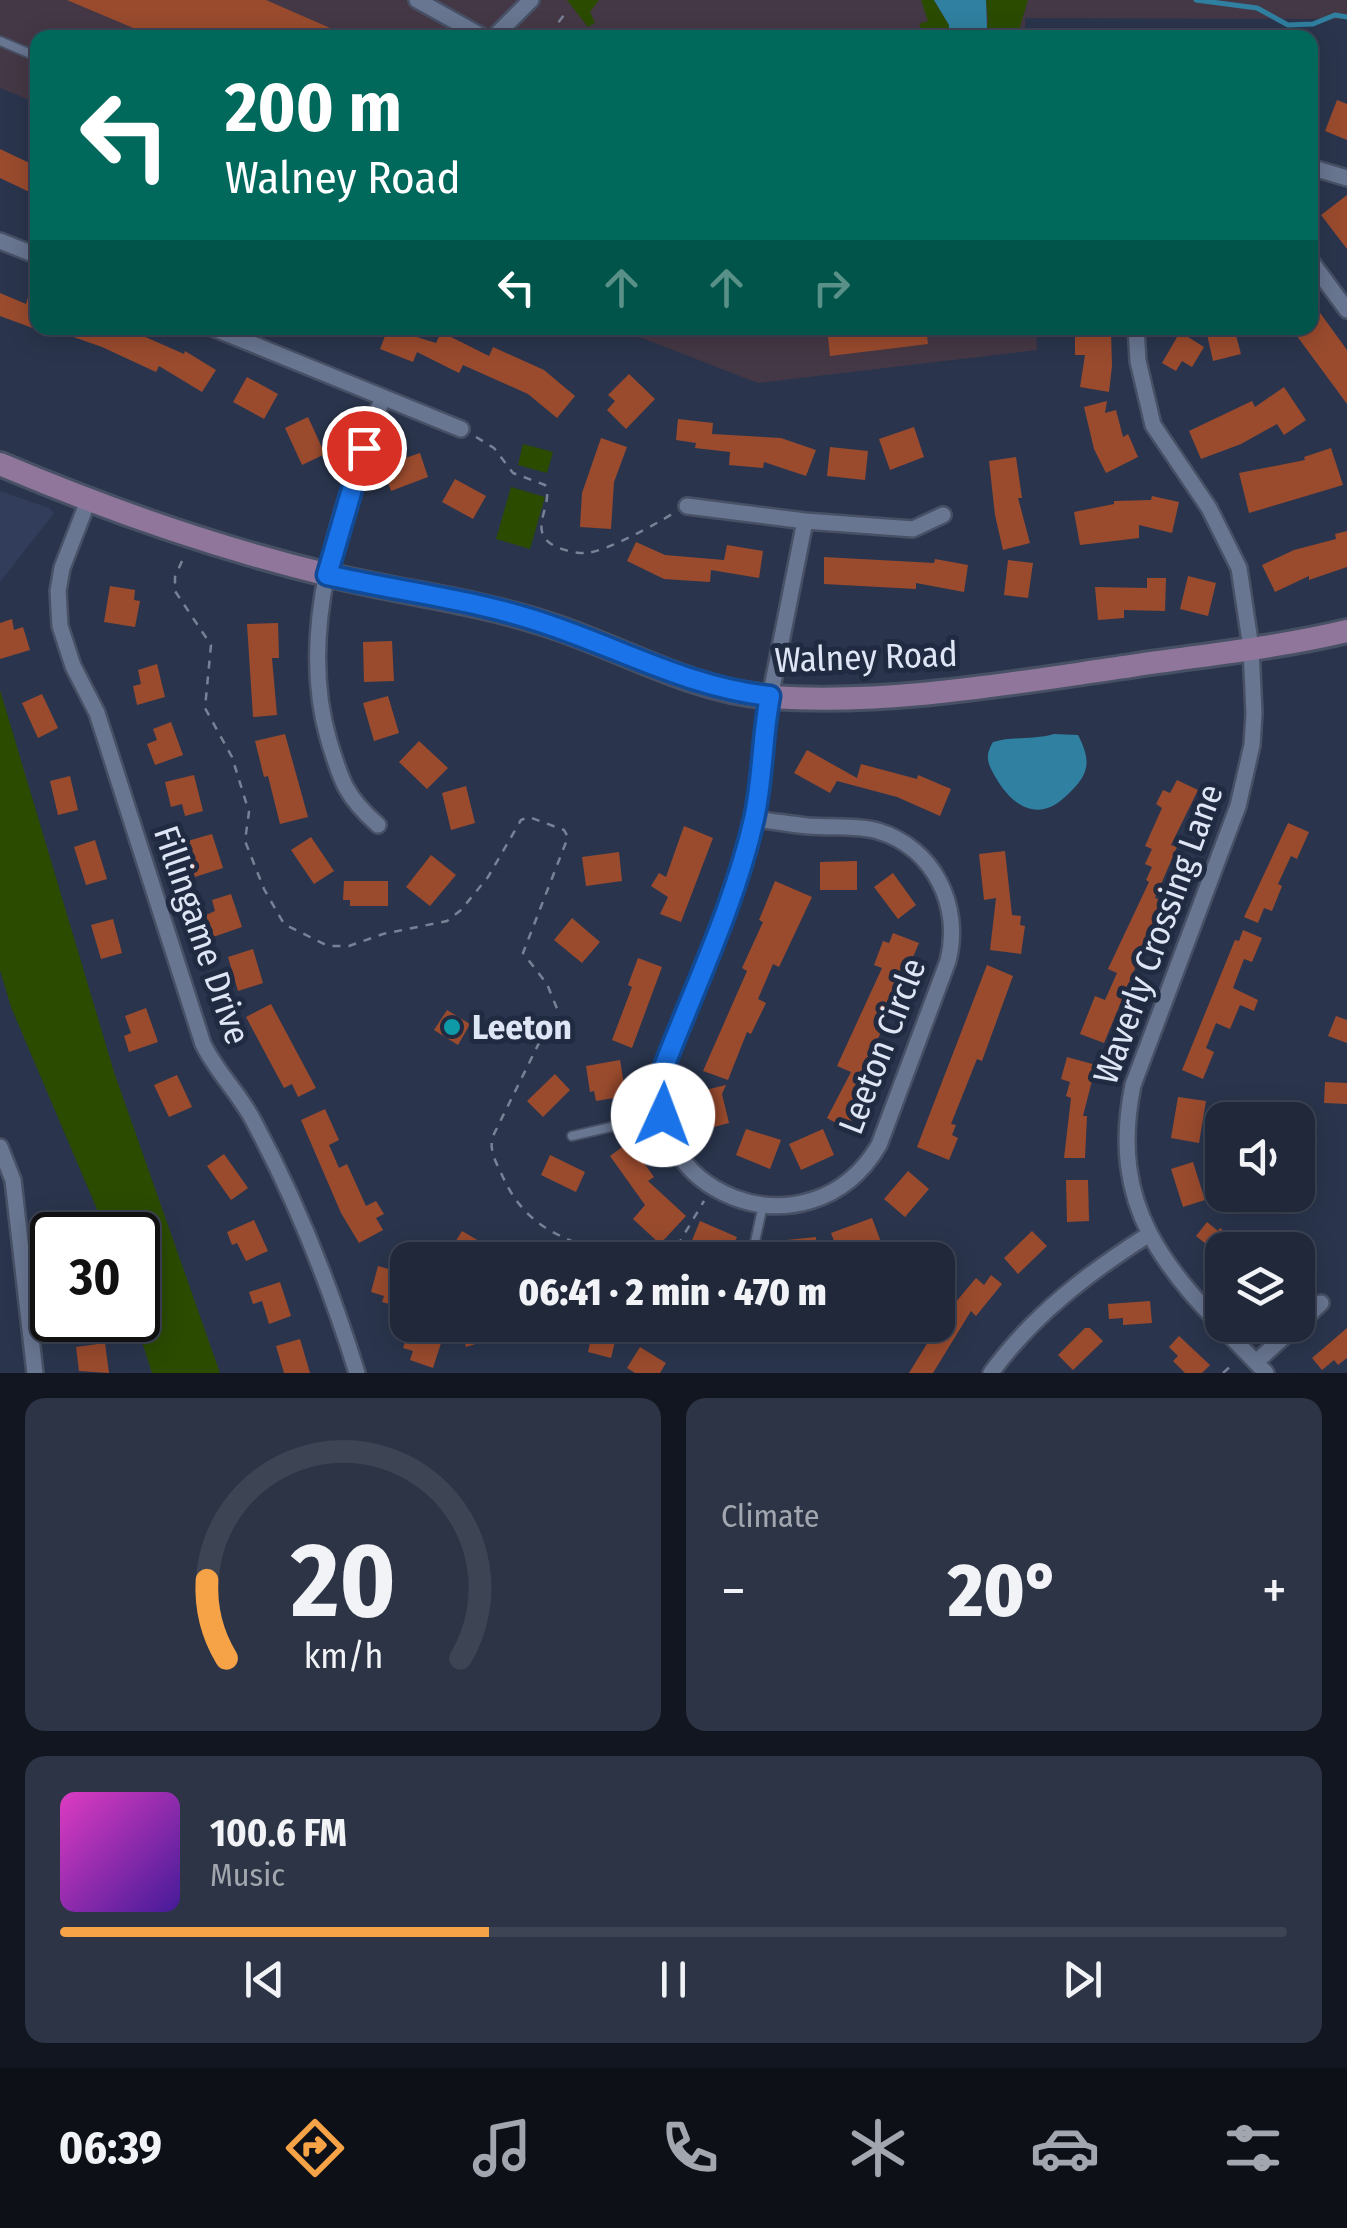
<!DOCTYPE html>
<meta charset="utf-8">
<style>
:root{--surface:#20283a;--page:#2d3445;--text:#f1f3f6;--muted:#a2a6af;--line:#3d4454;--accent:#f6a246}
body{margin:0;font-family:"Fira Sans Condensed",sans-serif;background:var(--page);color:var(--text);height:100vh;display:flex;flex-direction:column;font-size:38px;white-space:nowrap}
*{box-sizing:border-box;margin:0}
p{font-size:32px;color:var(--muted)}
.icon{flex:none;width:55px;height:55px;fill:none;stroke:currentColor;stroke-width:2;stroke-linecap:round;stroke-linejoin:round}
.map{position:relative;height:1373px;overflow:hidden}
.drawer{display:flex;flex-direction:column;gap:25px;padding:25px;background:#121620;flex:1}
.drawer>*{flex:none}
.guide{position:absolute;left:30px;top:30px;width:1288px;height:305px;border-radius:20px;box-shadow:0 5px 25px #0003,0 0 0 2px var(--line);background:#00695c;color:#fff;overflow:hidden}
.fabs{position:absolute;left:1205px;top:1102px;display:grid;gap:20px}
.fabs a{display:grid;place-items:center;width:110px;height:110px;border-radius:20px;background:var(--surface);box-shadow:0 5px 25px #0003,0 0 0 2px var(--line);font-size:50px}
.speed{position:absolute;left:30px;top:1212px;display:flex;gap:20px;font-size:50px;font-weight:700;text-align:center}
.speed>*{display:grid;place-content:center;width:130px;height:130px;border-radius:50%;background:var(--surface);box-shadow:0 5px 25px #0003,0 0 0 2px var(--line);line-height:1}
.speed .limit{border:5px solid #111;border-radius:15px;background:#fff;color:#111}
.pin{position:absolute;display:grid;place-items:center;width:85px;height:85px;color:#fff;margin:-42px;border:5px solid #fff;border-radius:50%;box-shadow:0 2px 10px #0007}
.me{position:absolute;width:110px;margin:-55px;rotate:2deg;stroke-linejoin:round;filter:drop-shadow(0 0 8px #0008)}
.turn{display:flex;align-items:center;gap:35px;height:210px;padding:0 30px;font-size:45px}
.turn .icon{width:130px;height:130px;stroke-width:2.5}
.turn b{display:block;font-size:70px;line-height:85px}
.lanes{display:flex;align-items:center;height:95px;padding:0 30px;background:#0003;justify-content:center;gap:50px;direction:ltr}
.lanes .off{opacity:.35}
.big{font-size:75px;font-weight:800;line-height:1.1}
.drawer .tile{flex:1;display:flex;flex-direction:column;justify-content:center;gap:15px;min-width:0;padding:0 35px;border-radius:20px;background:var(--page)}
.drawer .dial{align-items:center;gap:0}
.dial svg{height:260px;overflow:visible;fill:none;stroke:var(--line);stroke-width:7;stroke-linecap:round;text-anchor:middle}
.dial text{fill:var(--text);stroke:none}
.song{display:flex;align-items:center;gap:30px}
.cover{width:120px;height:120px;border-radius:15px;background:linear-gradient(135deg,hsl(310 70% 55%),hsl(260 70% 35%))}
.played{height:10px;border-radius:5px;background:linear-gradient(90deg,var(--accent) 35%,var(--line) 35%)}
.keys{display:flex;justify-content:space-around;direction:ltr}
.heat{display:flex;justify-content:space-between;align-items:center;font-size:55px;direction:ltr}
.drawer .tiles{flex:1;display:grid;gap:25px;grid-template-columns:1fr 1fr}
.tile:last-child{grid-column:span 2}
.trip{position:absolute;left:390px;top:1242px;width:565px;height:100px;border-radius:20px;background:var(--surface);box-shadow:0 5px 25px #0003,0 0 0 2px var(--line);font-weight:800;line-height:100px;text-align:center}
.menu{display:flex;height:160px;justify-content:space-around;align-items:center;background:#0d1017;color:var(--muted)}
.menu .icon{width:70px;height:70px}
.menu .active{color:var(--accent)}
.menu b{font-size:45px;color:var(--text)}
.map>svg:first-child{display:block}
.commercial{fill:#453846}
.built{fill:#313d5b}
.green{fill:#2b4b00}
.water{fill:#3080a1}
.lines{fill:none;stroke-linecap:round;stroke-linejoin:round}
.stream{stroke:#3080a1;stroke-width:5}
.building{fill:#9a4b2e}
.lane-casing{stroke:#475065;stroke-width:12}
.street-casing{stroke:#475065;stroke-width:20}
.secondary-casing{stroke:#475065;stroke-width:28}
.path{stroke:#788196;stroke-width:2.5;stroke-dasharray:8 8;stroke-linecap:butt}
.lane{stroke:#697691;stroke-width:8}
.street{stroke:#697691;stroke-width:15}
.secondary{stroke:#8f769a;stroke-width:22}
.route-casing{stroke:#114b97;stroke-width:25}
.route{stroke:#1a73e8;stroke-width:18}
.culture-dot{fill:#0f9aa8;stroke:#202b42;stroke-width:4}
.labels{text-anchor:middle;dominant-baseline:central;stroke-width:10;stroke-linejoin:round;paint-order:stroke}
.street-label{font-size:35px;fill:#dee5f5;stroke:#202b42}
.poi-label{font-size:35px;font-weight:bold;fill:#dee5f5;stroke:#202b42;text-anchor:start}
</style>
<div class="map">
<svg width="1347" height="1373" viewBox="0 0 1347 1373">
<rect width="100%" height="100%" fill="#2a354d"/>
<!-- commercial -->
<path class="commercial" d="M0 0H1347V19L1025 18V38H38L37 103 0 88Z
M616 328H1036L1037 350 758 383Z"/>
<!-- built -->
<path class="built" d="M0 491 49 508 54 513 0 582Z"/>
<!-- green -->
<path class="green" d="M567 0H599L590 12 595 23 588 27Z
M921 0H934L949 25V37H926L919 24 928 21Z
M986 0H1028L1017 37 974 38 982 35 988 22Z
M523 444 553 452 547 473 518 465Z
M511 487 545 497 530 549 496 539Z
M0 690 114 1072 220 1373H152L135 1320 138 1235H108L11 1007 0 970Z"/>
<!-- water -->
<path class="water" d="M934 0H986L987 29 975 37H949V25Z
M1054 734 1078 735C1093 764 1088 776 1065 797 1038 822 1013 807 996 778 988 764 984 757 993 742 1014 736 1034 740 1054 734Z"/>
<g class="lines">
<!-- stream -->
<path class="stream" d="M1196 0 1257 8 1288 25 1313 24 1335 15 1347 17"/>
</g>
<!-- building -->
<path class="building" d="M67 0H266L353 38H157Z
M1337 100 1347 104V140L1325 131Z
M0 149 38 167V196L0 178Z
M1347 195V249L1321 215Z
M0 293 26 304 28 297 38 301V330L0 316Z
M1310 299 1347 350V404L1291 328H1310Z
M48 328H125L184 354 185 351 216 370 202 392 159 366 156 372 102 347Z
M388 328 436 343 441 332 489 356 493 347 544 370 575 396 557 418 528 394 463 365 459 373 417 352 413 362 380 349Z
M827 328H926L928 344 830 356Z
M1216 328H1234L1241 354 1213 361 1206 330Z
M1075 331H1111L1112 366 1109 392 1080 387 1085 355H1075Z
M1180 332 1204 347 1192 367 1182 361 1176 371 1162 363Z
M629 374 655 399 626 429 607 410 615 401 608 395Z
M247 377 278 394 264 419 233 402Z
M1284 387 1306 420 1284 435 1277 424 1241 444 1201 459 1189 431 1252 401 1255 407Z
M1107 401 1105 413 1116 410 1123 437 1128 434 1138 457 1106 473 1094 449 1084 407Z
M308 417 325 454 302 465 285 428Z
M678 419 713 423 712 434 781 438 816 450 806 476 764 462 763 468 729 465 730 452 695 448 696 443 676 440Z
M914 427 924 457 890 470 879 439Z
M601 438 627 447 614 482 611 529 580 527 582 493Z
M830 447 868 451 865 480 827 476Z
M1331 448 1343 485 1249 513 1239 473 1305 460 1304 457Z
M420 453 428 477 391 491 382 466Z
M1016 457 1022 498H1018L1030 543 1003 550 995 515 989 461Z
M455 479 486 496 473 519 442 502Z
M1152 496 1179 502 1172 533 1139 525V538L1080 545 1074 512 1114 504V501L1151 500Z
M1347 531V567L1309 580V576L1275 592 1262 565 1294 550 1336 539 1335 534Z
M636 542 665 555 724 560 727 545 763 551 759 578 711 570 710 582 664 579 627 561Z
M824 557 934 563 935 559 968 565 964 592 916 583V589L824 584Z
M1008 560 1033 563 1028 598 1004 595Z
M1188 576 1216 583 1208 616 1180 609Z
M1147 578H1166L1165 611 1124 610V618L1098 620 1095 587 1147 588Z
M110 586 135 590 134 600 140 601 135 627 104 622Z
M12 619 14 630 23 627 30 650 0 659V623Z
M278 623 279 658H272L277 715 253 717 247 624Z
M392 641 394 681 364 682 363 642Z
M157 664 165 697 137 705 133 686 141 684 138 670Z
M42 694 58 728 38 738 22 703Z
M388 696 399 733 374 741 363 703Z
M171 722 183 755 155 765 147 744 157 740 153 729Z
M285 734 308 817 280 824 268 776 264 777 255 741Z
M419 741 448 768 427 789 399 762Z
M807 750 857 778 861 764 917 779 918 775 951 789 940 816 897 797 837 781 830 793 794 773Z
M194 775 203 811 185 816 182 804 171 807 165 782Z
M70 776 78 810 58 815 50 781Z
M1177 780 1198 790 1171 845 1177 847 1155 898 1163 901 1104 1043 1080 1034 1095 996 1105 1000 1117 973 1108 969 1149 882 1146 880 1152 867 1145 864 1152 849 1145 846 1162 808 1156 804 1163 790 1170 793Z
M466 786 475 823 451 830 442 793Z
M1288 823 1309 832 1297 859 1291 856 1278 884 1282 886 1272 911 1264 908 1258 923 1244 917Z
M684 826 713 838 681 922 660 914 668 897 651 886 659 873 666 877Z
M212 834 223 868 195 877 184 842Z
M311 837 334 871 314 884 291 850Z
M95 840 107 879 86 885 74 847Z
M1005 851 1012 915 1021 916 1020 925 1025 926 1021 954 990 950 996 898 984 900 979 854Z
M619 852 622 881 586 886 582 857Z
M431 855 456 875 430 906 406 887Z
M857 861V890H820V862Z
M893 873 916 905 898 919 874 887Z
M344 881H388V906H350V900H343Z
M775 881 812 897 779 967 773 964 758 999 766 1003 751 1034 747 1032 728 1080 703 1071 747 971 742 968 763 922 759 920Z
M231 894 242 927 213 937 206 915 215 911 212 900Z
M572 918 600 942 582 963 554 940Z
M113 919 122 953 101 959 91 925Z
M1243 930 1262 938 1252 962 1244 959 1233 988 1258 1000 1254 1011 1240 1005 1230 1029 1216 1023 1206 1048 1214 1052 1203 1079 1182 1070 1235 940 1239 941Z
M893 933 919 943 856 1090 865 1094 847 1129 827 1118 851 1072 837 1066 882 968 874 965 883 941 889 943Z
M253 949 263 983 238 991 228 957Z
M638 958 662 967 632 1048 612 1040 632 987 628 985Z
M987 965 1013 976 982 1061 977 1059 951 1124 956 1125 952 1135 958 1138 949 1160 917 1147Z
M271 1004 316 1088 298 1097 292 1084 284 1088 246 1017Z
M146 1008 158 1042 129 1052 124 1036 131 1033 125 1016Z
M447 1010 470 1024 458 1045 434 1030Z
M1336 1016 1347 1020V1043L1328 1036Z
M1067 1057 1096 1065 1083 1116H1087L1085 1158H1064L1071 1098 1066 1096 1070 1082 1061 1079Z
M620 1060 626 1096 596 1101 594 1091 590 1092 586 1066Z
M555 1074 570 1090 543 1117 527 1101Z
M177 1075 192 1107 169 1117 154 1085Z
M1325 1082 1347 1083V1104L1324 1103Z
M726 1085 722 1094 729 1123 706 1129 697 1092Z
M1178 1097 1206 1101 1199 1143 1171 1138Z
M325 1109 339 1140 329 1145 339 1168 347 1164 366 1206 376 1201 384 1214 376 1218 383 1230 359 1243 341 1213 301 1120Z
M746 1129 781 1140 770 1169 736 1155Z
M823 1129 834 1155 801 1170 789 1144Z
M629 1142 654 1177 648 1181 686 1216 660 1244 633 1219 645 1205 610 1156Z
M224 1154 248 1188 231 1200 207 1166Z
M550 1155 585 1172 576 1192 541 1175Z
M1193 1162 1205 1200 1183 1207 1171 1169Z
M908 1171 929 1189 905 1217 884 1199Z
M1066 1180H1088L1089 1221 1067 1222Z
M872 1218 881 1242 840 1257 831 1233Z
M254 1220 268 1251 246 1261 237 1243 232 1245 227 1232Z
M700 1221 737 1237 727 1260 690 1245Z
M1207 1222 1218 1231 1220 1228 1249 1250H1222V1257L1196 1236Z
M462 1231 486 1245 477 1260H444Z
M1032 1231 1047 1246 1018 1274 1004 1258Z
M816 1237 818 1260H778L777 1241Z
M378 1266 406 1274 397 1306 382 1302 384 1296 371 1292Z
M991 1275 1002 1284 976 1316 971 1311 933 1373H909L944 1316 976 1278 984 1285Z
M280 1282 291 1316 269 1324 262 1301 253 1304 249 1292Z
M1150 1301 1152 1323 1123 1325V1318L1109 1319 1108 1304Z
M459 1325H483L488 1340 466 1347Z
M512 1325H537L540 1337 517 1343Z
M582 1325 618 1329 611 1358 588 1352 590 1343 578 1340Z
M1085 1328H1090L1103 1341 1073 1370 1058 1355Z
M1347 1328V1358L1338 1365 1334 1360 1322 1370 1312 1358Z
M409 1330 442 1340 433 1368 410 1360 413 1351 403 1348Z
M1179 1336 1210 1365 1202 1373H1185L1173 1361 1178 1356 1169 1347Z
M300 1339 310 1373H284L276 1346Z
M105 1343 109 1373 79 1371 76 1347Z
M640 1347 666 1363 660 1373H635L627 1368Z"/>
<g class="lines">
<defs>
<path id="lane" d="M0 41 38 57
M572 1136 663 1115
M751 1260 763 1205"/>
<path id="street" d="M417 0 485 38
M493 38 531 0
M1310 167 1347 178
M0 241 38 256
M1310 260 1347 310
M213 328 461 429
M1136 328 1138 361 1153 425 1209 508 1239 568 1251 648 1254 713 1252 745 1238 806 1133 1085C1105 1222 1180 1282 1266 1373
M88 501 62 568 58 591 60 626 73 666 97 713 203 1044C217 1073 240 1094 254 1122 297 1202 330 1286 357 1373
M687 506 805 521 913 529 943 515
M754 819C772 821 790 824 808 826 831 828 856 825 878 831 934 848 962 906 948 961L879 1145C810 1263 632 1194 665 1064L738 877 754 819 763 733 805 521
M378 825C346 797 341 781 329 741 295 627 343 504 383 397
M0 1147 13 1180 35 1373
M1298 1325 1321 1303
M1256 1362 1297 1325
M991 1373C1033 1315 1088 1273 1148 1235"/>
<path id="secondary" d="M0 464C106 509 217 548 329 575 402 593 477 601 549 625 624 649 691 691 771 697 892 705 1012 683 1131 666 1203 655 1276 648 1347 631"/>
</defs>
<!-- lane casing -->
<use href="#lane" class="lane-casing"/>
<!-- street casing -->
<use href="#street" class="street-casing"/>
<!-- secondary casing -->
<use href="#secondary" class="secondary-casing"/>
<!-- path -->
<path class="path" d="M558 38V23L564 15
M476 437 494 448 513 473 545 485C553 502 535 521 544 537 550 548 575 554 587 553 606 551 655 525 672 514
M182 561 175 577V591L211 645 205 708 232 757 249 812 245 841 264 889 284 924 328 946H349L383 934 447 921 461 910 488 877 521 820 529 817 564 830 568 837 523 953 547 984 558 1011 557 1020 538 1045 492 1138C490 1153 496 1162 502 1175 528 1234 572 1241 627 1260
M669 1260 704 1201
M1223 1373 1233 1364"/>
<!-- lane -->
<use href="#lane" class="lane"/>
<!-- street -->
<use href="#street" class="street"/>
<!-- secondary -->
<use href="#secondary" class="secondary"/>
</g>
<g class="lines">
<defs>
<path id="route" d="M364 448 327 575C402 592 480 600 552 626 625 651 692 688 770 696 762 737 763 779 754 819 735 903 696 984 665 1064L660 1086 663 1115"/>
</defs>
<!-- route casing -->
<use href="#route" class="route-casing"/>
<!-- route -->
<use href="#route" class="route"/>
</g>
<!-- markers -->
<circle class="culture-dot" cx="452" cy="1027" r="10"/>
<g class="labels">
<!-- street labels -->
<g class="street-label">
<text transform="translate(866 657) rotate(-2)">Walney Road</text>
<text transform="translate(1158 934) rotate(-70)">Waverly Crossing Lane</text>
<text transform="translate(202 935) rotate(71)">Fillingame Drive</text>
<text transform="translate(882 1046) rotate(-69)">Leeton Circle</text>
</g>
<!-- poi labels -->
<g class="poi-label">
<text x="472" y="1027">Leeton</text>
</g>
</g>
</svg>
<div class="fabs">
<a><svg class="icon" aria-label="sound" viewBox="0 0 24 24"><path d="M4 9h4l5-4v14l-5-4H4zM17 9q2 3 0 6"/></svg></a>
<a><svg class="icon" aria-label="layers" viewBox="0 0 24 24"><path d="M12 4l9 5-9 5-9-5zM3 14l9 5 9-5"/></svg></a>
</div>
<div class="speed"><div class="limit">30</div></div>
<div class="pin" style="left:364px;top:448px;background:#d93025"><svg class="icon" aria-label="arrive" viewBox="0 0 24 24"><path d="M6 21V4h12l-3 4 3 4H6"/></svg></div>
<svg class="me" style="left:663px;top:1115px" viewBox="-20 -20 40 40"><circle r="19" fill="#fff"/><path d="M0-13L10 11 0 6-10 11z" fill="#1a73e8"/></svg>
<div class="trip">06:41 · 2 min · 470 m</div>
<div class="guide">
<div class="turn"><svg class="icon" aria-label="left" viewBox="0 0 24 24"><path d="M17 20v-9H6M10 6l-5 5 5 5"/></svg><div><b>200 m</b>Walney Road</div></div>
<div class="lanes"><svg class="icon" aria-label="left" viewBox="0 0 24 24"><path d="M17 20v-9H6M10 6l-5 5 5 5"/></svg><svg class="icon off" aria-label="ahead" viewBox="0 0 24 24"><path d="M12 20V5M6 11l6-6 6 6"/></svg><svg class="icon off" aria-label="ahead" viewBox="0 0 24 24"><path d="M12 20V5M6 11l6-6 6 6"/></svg><svg class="icon off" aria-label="right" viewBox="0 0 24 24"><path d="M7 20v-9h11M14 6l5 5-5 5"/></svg></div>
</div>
</div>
<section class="drawer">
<div class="tiles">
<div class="tile dial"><svg viewBox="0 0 100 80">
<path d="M14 69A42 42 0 1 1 86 69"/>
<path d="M14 69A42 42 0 0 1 8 45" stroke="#f6a246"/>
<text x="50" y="56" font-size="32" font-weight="700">20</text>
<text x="50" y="72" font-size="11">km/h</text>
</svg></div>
<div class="tile"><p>Climate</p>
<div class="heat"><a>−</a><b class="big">20°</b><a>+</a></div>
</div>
<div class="tile">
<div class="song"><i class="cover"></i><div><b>100.6 FM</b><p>Music</p></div></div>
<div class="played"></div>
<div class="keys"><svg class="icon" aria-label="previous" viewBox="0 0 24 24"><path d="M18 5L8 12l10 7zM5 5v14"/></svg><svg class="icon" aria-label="pause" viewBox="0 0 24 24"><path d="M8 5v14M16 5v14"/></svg><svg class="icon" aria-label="next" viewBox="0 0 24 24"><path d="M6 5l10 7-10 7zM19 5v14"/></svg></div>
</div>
</div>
</section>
<nav class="menu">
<b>06:39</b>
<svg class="icon active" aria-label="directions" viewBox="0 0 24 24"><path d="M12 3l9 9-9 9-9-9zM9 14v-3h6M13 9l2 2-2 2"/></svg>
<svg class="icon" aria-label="music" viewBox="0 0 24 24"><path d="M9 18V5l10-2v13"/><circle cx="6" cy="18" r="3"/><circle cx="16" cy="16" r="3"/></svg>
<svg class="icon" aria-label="phone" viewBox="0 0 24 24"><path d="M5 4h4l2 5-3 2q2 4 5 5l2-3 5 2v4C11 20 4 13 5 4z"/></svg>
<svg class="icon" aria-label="climate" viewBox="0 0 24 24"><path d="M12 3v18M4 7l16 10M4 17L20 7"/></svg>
<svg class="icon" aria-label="car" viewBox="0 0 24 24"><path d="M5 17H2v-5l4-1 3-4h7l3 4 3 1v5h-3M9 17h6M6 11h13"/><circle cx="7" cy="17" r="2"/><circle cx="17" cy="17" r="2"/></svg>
<svg class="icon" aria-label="filters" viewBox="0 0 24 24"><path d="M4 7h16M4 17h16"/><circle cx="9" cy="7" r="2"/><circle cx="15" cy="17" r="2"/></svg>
</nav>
